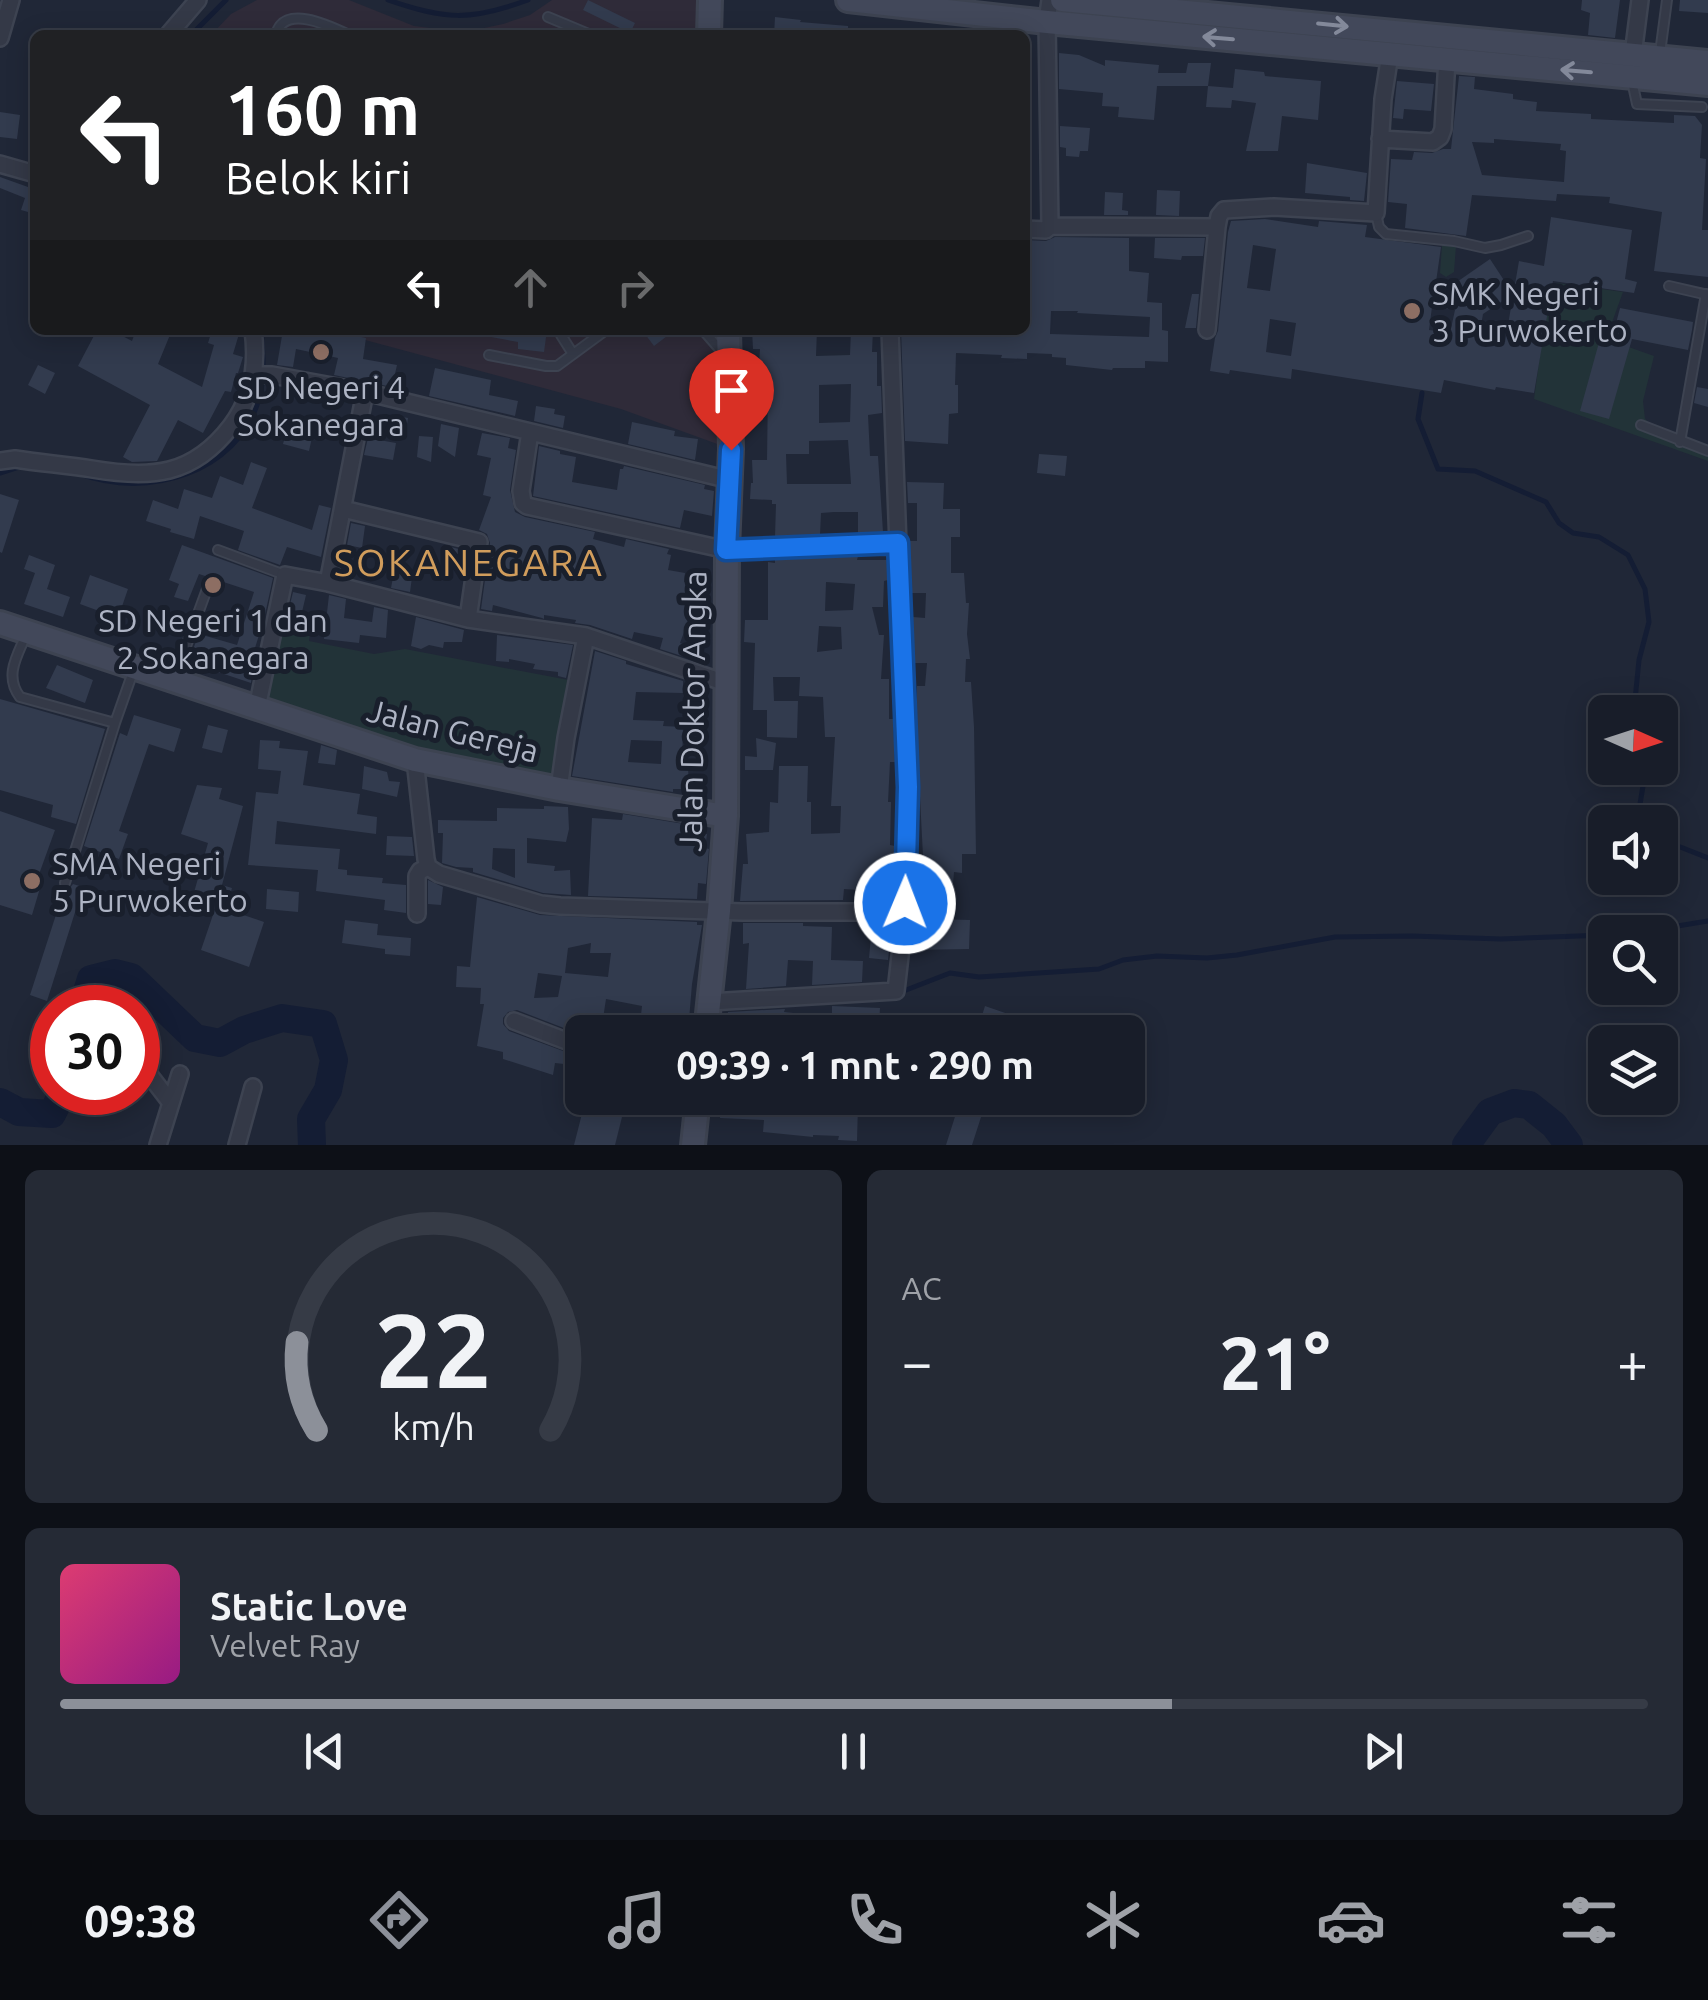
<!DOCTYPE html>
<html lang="id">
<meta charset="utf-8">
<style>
:root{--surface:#181d29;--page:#252a35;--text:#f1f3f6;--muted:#9fa2a8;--line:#363b46;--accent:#8c9099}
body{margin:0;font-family:Ubuntu,sans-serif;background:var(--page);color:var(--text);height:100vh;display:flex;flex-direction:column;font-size:38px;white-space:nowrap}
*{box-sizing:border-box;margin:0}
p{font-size:32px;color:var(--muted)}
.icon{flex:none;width:55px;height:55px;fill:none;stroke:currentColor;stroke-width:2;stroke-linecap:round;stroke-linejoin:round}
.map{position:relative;height:1145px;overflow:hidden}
.sheet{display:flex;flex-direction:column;gap:25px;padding:25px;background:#0d1017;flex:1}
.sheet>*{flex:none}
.hud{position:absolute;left:30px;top:30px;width:1000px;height:305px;border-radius:15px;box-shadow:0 5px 25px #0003,0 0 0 2px var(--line);background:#202124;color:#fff;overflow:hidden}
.needle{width:65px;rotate:93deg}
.tools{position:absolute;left:1588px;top:695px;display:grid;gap:20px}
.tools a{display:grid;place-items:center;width:90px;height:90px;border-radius:15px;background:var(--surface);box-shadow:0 5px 25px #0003,0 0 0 2px var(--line);font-size:50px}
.speed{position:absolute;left:30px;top:985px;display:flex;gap:20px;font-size:50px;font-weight:700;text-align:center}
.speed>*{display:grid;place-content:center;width:130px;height:130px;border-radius:50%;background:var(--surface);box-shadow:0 5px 25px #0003,0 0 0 2px var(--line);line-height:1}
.speed .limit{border:15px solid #d22;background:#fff;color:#111}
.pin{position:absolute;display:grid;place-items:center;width:85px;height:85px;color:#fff;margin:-102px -42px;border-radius:50% 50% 50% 0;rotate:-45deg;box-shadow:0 0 10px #0007}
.pin .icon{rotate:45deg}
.me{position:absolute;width:110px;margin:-55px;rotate:1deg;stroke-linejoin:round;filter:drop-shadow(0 0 8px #0008)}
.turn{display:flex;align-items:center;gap:35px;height:210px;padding:0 30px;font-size:45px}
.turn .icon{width:130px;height:130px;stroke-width:2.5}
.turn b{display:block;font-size:70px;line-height:85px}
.lanes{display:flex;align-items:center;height:95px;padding:0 30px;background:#0003;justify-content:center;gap:50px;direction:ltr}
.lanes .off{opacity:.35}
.big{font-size:75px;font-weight:700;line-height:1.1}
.sheet .card{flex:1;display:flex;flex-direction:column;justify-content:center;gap:15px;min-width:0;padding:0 35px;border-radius:15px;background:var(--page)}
.sheet .dial{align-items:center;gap:0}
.dial svg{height:260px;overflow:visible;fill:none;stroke:var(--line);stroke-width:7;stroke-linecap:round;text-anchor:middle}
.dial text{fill:var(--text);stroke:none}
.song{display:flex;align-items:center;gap:30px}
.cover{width:120px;height:120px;border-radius:15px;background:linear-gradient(135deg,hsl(340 70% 55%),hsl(310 70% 35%))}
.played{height:10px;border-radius:5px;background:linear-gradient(90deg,var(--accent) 70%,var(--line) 70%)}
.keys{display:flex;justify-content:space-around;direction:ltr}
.heat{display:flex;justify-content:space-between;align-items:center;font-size:55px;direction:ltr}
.sheet .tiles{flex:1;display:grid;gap:25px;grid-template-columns:1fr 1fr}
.card:last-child{grid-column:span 2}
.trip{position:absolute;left:565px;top:1015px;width:580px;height:100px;border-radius:15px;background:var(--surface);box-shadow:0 5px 25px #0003,0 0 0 2px var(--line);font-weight:700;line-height:100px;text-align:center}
.dock{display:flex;height:160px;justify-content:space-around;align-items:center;background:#0a0c10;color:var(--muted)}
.dock .icon{width:70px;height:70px}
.dock .current{color:var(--accent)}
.dock b{font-size:45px;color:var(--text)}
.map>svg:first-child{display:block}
.medical{fill:#2f2b39}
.green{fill:#223338}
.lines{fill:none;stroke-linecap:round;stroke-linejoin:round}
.stream{stroke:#141d34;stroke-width:5}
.river{stroke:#141d34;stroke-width:28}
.building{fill:#323b4e;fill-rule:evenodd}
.lane-casing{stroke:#3d4351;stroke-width:12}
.street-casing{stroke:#3d4351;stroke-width:20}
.secondary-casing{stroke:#3d4351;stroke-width:28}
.lane{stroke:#343947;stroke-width:8}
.street{stroke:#343947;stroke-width:15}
.secondary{stroke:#42485a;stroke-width:22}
.oneway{stroke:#83899a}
.route-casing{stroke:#114b97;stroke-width:25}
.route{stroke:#1a73e8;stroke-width:18}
.education-dot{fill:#8d6e63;stroke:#191f2c;stroke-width:4}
.labels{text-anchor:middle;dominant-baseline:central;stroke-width:10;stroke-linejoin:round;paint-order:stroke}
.poi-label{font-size:32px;fill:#aeb4c4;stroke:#191f2c;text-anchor:start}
.street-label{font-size:32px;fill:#aeb4c4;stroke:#191f2c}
.quarter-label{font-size:38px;letter-spacing:2.5px;fill:#d19d5c;stroke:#191f2c}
</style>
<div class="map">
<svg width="1708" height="1145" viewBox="0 0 1708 1145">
<rect width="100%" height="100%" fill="#202737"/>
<!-- medical -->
<path class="medical" d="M257 0H349L414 26 446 30H475L503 24 530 15 552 0H707L709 35H211L231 14Z
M328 330H728L731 449 621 409Z"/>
<!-- green -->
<path class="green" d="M1447 242 1456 246 1454 272 1446 277 1440 273 1442 245Z
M1557 283 1623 292 1606 339 1654 356 1643 401 1645 419 1665 435 1708 447V461L1534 399 1549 290Z
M280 619 311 625 309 641 374 654 405 649 574 681 555 773 548 776 418 750 264 702Z"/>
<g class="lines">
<!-- stream -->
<path class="stream" d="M388 0C446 20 470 21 528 0
M191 35 226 0
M1422 393 1418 419 1438 469 1475 471 1546 502 1559 523 1573 533 1599 537 1628 555 1645 589 1649 622 1639 660 1635 700 1637 712
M0 473 25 465
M80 474C147 499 237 474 259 399 265 378 263 352 261 330
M1637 822 1646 768
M1660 839 1708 858
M1641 932 1708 921
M901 992 950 973 979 977 1099 969 1123 960 1157 956 1207 958 1237 955 1335 937 1412 936 1501 939 1605 935"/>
<!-- river -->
<path class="river" d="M82 1008 91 979 115 973 131 977 195 1038 220 1043 244 1030 282 1018 323 1024 334 1060 328 1090 311 1119 312 1145
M0 1102 19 1112 52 1114 63 1092
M1466 1145 1490 1112 1514 1103 1529 1105 1554 1125 1569 1145"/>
</g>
<!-- building -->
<path class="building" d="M588 0 635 23 630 33 583 10Z
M1582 0H1620L1615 38 1588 35 1590 13 1581 10Z
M1680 0H1708V13L1679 11Z
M775 17 801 20 800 22 848 26V35H774Z
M1059 53 1079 55 1105 66V60L1159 65 1158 73H1186L1188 63H1211L1208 86H1157L1154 120 1118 117 1119 107 1102 106 1103 93 1059 89Z
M1235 69 1264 72 1265 76 1321 81 1318 120 1282 116 1278 151H1246L1256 103 1232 100 1231 108 1206 107 1208 86 1233 88Z
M1459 76 1475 77 1474 89 1513 94V99L1537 102 1536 111 1591 114V119L1674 123V115L1695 116 1702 125 1700 158 1706 159 1702 230H1708V277L1654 271 1662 212 1609 203 1610 197 1557 194 1556 201 1472 195 1466 236 1405 228 1407 204 1388 202 1391 159 1412 160 1414 152 1432 153 1443 149H1451ZM1494 139 1561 144 1560 150 1566 151 1564 182 1482 175 1472 142 1494 143Z
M1397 81 1434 84 1431 111 1404 109 1403 119 1393 118Z
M0 112 20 115 17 139 0 137Z
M1060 126 1090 128 1088 151H1080L1079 157 1066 156V148L1060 147Z
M1307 163 1367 173 1364 201 1350 200V197L1305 193Z
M0 177 28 187 29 184 35 185V214L21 210 25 198 0 188Z
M1157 190 1180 191 1179 216 1156 215Z
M1105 192 1123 193 1122 210 1128 211V215H1104Z
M1551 217 1632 230 1625 279 1637 282 1634 293 1553 281 1534 393 1496 387 1495 390 1444 380 1441 393 1292 369 1291 379 1230 370 1229 374 1210 371 1215 338 1218 331 1228 232 1231 221 1265 219 1318 227 1319 221 1367 225 1365 237 1441 247 1436 282 1454 284 1490 259 1513 294 1483 314 1479 337 1505 342 1519 261 1544 266ZM1253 245 1276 249 1270 291 1247 288ZM1432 307 1455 310 1450 333 1429 330ZM1270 319 1296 323 1291 356 1266 352Z
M1055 237 1129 238V271L1149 273 1147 302 1162 303V330L1168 331V362L1145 361V368H1113L1112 370 1066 365V358L1052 357V354L1027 353V359L1001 358 1002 355 956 353 955 385H958V413L949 414 948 444 905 441 901 330 1009 332V330H1025V240L1046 241ZM1051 311H1078L1077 313 1150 317 1149 337 1050 334Z
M1155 238H1205L1203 256H1182L1181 260 1154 258Z
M1192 294H1199L1196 328H1185Z
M1620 308 1693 322 1692 330 1688 350 1632 339 1609 419 1580 411 1603 328 1614 331Z
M97 330H111L132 341 136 330H172L158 364 202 387 214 345 208 343 212 330H224L239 334 233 354 243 357 238 373H236L231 392 225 391 203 433 178 420 157 461 132 462 123 457 150 405 78 366Z
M283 330H329L366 338 363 359 397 365 392 387 334 375 338 358 296 349 293 367 277 365Z
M487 330H547L544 352 518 349V342L486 336Z
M642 330H675L654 346Z
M752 330H817L816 356 850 355 851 330H873L872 352H877V386H881L882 413 868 415 870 456H878L883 532 858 533V512H834L821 513 820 535 775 537 776 504H772V500L750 499 751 483H753L752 460H767L768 387 764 386 765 366H759L760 349H753ZM851 384 850 422 819 423V385ZM848 440 851 484H787L786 454H809V441Z
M38 365 55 373 45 394 28 385Z
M435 368 491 380 489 395 518 401 515 416 429 396Z
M1697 387 1708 389V407L1694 403Z
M536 406 555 409 554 414 565 416 563 428 534 421Z
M392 415 408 418 405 437 389 435Z
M290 417 315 424 309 451 283 444Z
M632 422 675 431 674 436 698 439 695 460 628 444Z
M441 424 459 428 455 457 438 446Z
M482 433 510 438 508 448 516 450 510 490 515 512 525 517 595 532 593 539 624 547 626 539 669 549 667 554 671 555 668 570 685 573 684 582 689 583 686 603 694 605 680 643 691 647 688 658 660 649 663 638 634 632 632 639 590 625 575 623 576 620 544 615V619L542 618 493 605 492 611 481 609 490 543 487 534 479 530 491 497 483 495 491 458 477 455Z
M419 436 433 437 431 462 417 457Z
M368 438 396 443 393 460 364 455Z
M539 446 560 451V454L576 457 572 482 617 490 620 469H623L624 466 705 485 704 489 714 491 712 516 684 510 680 528 533 496Z
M1039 454 1067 456 1065 476 1037 473Z
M251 462 267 468 252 508 312 530 319 505 331 508 321 557 287 547 280 565 238 550 244 531 200 516 194 539 170 532 171 529 146 521 153 500 178 509 184 489 212 498 220 476 243 485Z
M907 482 944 483 943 509H960V537H951V573H964L966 603H969L967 634 970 659H966L965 682H971L974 727 976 854H962V873L954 872 953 884H936L934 919 970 920 969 949 912 950 917 887H920L923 856 916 719 917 686H925L927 663H914L913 617 925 618 926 593H911L909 541H917V503H908Z
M0 494 19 500 2 553 0 552Z
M351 523 365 526 362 548 347 545Z
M182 545 273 578 264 619 255 648 251 683 188 662 199 634 237 645 254 592 199 574 188 601 174 597 179 584 169 580Z
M451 547 466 551 464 567 449 565Z
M29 555 55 565 47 589 70 597 63 617 24 604 35 573 24 569Z
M858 556 857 560H887L888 580 884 581 883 607H872L879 635H884L881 679H889V719H893L895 762H890L888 802H891L890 845 895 846V850L894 863H890L889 892 844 889 843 900 740 901 743 864H748L746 834 769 832 770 802 778 803 779 766H808L807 802H811V834L840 833 841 806H831L835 737H825L823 697 799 696 800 677H773L774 701H798L797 738 767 737V710H753L755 643 744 642 745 620H768V562L775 563V559ZM826 582 855 584 853 610 825 611ZM819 626 841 627 842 649 817 652Z
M395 567 413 570 410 592 391 588Z
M90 575 128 589 118 618 80 604Z
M293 592 306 595 302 612 289 609Z
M329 595 346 599 344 618 372 622 374 607 388 610 386 638 360 635 359 643 324 639Z
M416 617 464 630 462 642H444L443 648 429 645 421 649 411 646Z
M497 635 573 645 566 678 558 676V672L533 669 535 664 509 659V662L496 661Z
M595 651 626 661V664L683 681V693L636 692 633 720 664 721 663 726 683 727 682 767H688L689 789H673V792L572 776ZM631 740 662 741 661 764 628 762Z
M57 665 93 680 85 703 46 688Z
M0 699 105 729 76 824 51 817 53 805 0 790Z
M134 715 181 729 174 752 149 744 119 831 128 834 119 859 84 846 120 733 127 736Z
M208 725 228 730 222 753 202 748Z
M756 738 776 743 773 770H745V756L757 757Z
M260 740 280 741 279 748 308 751 303 785 360 794 357 814 377 817 376 834 277 821 275 844 340 849 338 869 347 870V875L383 878 382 883 406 885V913L384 910 385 900 316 891 318 870 248 865 256 792 278 794 281 771 258 769Z
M321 745 337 750 335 765 318 763Z
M364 766 387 772 389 781 400 782 397 797 362 789Z
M197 785 222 788 219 799 243 806 222 885 232 888 226 909 264 922 249 967 201 950 215 909 191 903 208 843 181 834Z
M544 806 568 807 569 829 566 842 527 838V863L555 866 554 871 570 870 571 895 543 893 473 872V868L456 867 442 863 443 833H438V820L497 821V808L544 809ZM493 848 515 849V878L492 869Z
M0 811 55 830 38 877 43 878 32 915 0 905Z
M623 814 690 825 686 836 707 834 705 848 709 849 706 884 698 883 697 899 588 896 592 818 622 820Z
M387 836 412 837 414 856 386 855Z
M428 880 443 887 441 905 428 904Z
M73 884 83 887 47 1001 30 995 64 890 69 889Z
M267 889 299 892 298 912 266 909Z
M477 897 540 915 697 922V925H702L692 984 688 1032H639L642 1006 606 999 601 1032H582V1035L517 1010 508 1012 503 1018V1024L509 1031 582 1058V1066L555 1063 553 1075 503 1059V1052L477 1046 484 1004H480L481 988 456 987 457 966 470 967ZM591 943 590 953H611L608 977 565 973 568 948ZM538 973 562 976 558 997 534 998Z
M345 920 378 924 377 935 411 938 410 956 385 954V949L342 943Z
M743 923H803V926L832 927 831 960 863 961 862 982 812 985 813 961 788 960 786 986 746 989 749 943 743 944Z
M866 923H892L888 960 869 958 871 936 864 934Z
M832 1006 880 1008 879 1026 848 1025V1032H752L746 1030 726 1028 728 1012 785 1009 784 1012 832 1017Z
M985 1006 1011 1015 1005 1032H991L978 1028Z
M586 1098H666L664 1112 625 1105 615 1145H574Z
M721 1098H815L814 1103 858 1105 857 1141 838 1140 839 1136 813 1135V1137L763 1132 764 1120 720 1118Z
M959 1104 983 1111 972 1145H946Z"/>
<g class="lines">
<defs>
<path id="lane" d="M548 17 591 35
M276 35C283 3 330 26 349 35
M1660 53 1667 0
M1632 81 1637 104 1702 107
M1376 213 1379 227 1386 234 1454 241 1485 248 1501 245 1528 236
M1669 286 1708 295
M571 330 561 335 573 354
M703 330 723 353
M489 355 546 366H557L606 330
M1641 425 1708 451
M1680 442 1706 294
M218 550 285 575
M26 635C17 656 4 676 20 697L115 723
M174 679 207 589
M65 883 115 723 134 669"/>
<path id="street" d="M1050 0 1047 22 1050 226
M168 35 198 0
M0 38 11 0
M1633 55 1640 0
M1380 139 1433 142 1440 137 1443 129 1447 59
M0 164 35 174
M1025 229 1046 230 1050 226 1217 227
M1207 330 1217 227 1219 216 1224 210 1274 207 1376 213 1383 99 1390 54
M255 375H272L365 392 730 480
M365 392 328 583 468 619 586 636 726 683
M530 432 521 491 523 503 527 506 727 550 898 543
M0 461 15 459C41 463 67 465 92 469 151 479 193 476 231 426 253 397 258 365 253 330
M343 509 479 542 468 619
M257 708 285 575 328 583
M415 760 426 859 428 867 439 874 541 904 560 906 742 912H905L907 787 890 330
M559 789 566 738 586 636
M417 914V876L420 871 428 867
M710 1002 896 991 905 912
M514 1021 582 1047
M138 1060 171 1103
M158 1145 180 1074
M237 1145 253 1087"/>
<path id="secondary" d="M848 0 1047 22 1708 84
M1062 0 1708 62
M709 35 710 0
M0 623 415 760 559 789 726 816
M706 1032 719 911 726 816 727 550 731 449 728 330
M693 1145 698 1098"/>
</defs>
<!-- lane casing -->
<use href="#lane" class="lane-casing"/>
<!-- street casing -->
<use href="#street" class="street-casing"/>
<!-- secondary casing -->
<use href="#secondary" class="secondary-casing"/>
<!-- lane -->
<use href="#lane" class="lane"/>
<!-- street -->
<use href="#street" class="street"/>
<!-- secondary -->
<use href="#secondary" class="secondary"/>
</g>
<!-- one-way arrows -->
<defs><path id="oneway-shaft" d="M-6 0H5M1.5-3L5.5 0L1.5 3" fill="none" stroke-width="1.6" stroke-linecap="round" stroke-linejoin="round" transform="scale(2.5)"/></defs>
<g class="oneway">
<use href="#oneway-shaft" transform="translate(1333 25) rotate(6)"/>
<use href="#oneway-shaft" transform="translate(1218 38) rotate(-175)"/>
<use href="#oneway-shaft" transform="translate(1576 71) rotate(-175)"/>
</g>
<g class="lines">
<defs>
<path id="route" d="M731 450 726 550 898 543 908 787 905 903"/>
</defs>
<!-- route casing -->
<use href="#route" class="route-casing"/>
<!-- route -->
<use href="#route" class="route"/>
</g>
<!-- markers -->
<g class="education-dot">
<circle cx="1412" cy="311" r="10"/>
<circle cx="321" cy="352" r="10"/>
<circle cx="213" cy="585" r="10"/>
<circle cx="32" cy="881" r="10"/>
</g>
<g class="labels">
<!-- poi labels -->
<g class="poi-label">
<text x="1432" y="293">SMK Negeri<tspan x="1432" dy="37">3 Purwokerto</tspan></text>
<text x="321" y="387" text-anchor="middle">SD Negeri 4<tspan x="321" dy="37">Sokanegara</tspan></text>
<text x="213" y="620" text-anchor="middle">SD Negeri 1 dan<tspan x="213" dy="37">2 Sokanegara</tspan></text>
<text x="52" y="863">SMA Negeri<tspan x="52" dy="37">5 Purwokerto</tspan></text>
</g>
<!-- street labels -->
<g class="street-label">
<text transform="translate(692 711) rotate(-89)">Jalan Doktor Angka</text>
<text transform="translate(453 730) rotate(14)">Jalan Gereja</text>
</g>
<!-- quarter labels -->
<g class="quarter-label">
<text x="469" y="562">SOKANEGARA</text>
</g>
</g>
</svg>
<div class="tools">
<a><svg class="needle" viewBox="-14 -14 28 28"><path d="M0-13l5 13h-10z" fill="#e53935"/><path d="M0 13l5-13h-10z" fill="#9fa2a8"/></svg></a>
<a><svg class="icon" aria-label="sound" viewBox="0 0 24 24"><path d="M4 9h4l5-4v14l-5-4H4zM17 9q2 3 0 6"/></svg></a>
<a><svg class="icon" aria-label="search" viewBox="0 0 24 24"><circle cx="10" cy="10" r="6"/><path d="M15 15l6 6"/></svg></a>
<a><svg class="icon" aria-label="layers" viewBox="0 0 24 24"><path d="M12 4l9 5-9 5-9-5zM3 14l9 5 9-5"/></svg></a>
</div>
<div class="speed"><div class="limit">30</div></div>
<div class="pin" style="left:731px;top:450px;background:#d93025"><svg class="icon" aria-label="arrive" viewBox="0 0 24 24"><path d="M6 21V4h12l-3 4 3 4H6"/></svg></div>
<svg class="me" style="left:905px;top:903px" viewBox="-20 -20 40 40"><circle r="17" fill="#1a73e8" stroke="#fff" stroke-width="3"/><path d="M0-11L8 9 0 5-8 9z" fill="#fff"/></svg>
<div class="trip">09:39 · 1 mnt · 290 m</div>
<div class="hud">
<div class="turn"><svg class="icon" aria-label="left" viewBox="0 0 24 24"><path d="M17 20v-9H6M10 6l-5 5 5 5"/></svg><div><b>160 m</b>Belok kiri</div></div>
<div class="lanes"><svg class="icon" aria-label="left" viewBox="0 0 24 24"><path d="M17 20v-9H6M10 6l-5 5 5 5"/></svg><svg class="icon off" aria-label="ahead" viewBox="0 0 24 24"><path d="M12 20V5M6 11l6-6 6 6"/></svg><svg class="icon off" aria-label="right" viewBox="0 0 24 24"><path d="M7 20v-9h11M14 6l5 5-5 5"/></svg></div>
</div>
</div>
<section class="sheet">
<div class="tiles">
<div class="card dial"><svg viewBox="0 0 100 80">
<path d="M14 69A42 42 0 1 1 86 69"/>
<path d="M14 69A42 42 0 0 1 8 42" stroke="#8c9099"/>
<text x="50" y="56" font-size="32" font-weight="700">22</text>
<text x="50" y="72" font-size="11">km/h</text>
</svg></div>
<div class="card"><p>AC</p>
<div class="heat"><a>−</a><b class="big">21°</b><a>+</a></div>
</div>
<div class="card">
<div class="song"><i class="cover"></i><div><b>Static Love</b><p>Velvet Ray</p></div></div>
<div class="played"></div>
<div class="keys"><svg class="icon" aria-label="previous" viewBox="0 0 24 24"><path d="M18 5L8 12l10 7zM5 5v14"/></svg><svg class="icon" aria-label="pause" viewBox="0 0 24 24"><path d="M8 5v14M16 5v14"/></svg><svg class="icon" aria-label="next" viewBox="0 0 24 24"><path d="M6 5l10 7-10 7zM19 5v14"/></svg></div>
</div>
</div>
</section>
<nav class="dock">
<b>09:38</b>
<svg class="icon current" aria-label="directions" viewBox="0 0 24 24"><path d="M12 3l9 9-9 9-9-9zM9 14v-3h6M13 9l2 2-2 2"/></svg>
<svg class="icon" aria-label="music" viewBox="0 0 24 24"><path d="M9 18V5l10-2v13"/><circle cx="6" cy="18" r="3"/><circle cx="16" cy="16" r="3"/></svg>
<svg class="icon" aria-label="phone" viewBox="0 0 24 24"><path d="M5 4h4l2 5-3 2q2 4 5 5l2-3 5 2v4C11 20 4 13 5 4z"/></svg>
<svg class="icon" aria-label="climate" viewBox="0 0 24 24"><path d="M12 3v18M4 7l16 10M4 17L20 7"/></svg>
<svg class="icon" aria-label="car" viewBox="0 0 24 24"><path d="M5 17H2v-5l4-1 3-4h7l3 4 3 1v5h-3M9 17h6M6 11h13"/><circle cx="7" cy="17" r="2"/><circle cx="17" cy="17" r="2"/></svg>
<svg class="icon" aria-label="filters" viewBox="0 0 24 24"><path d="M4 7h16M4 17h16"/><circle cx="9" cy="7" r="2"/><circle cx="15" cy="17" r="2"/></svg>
</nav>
